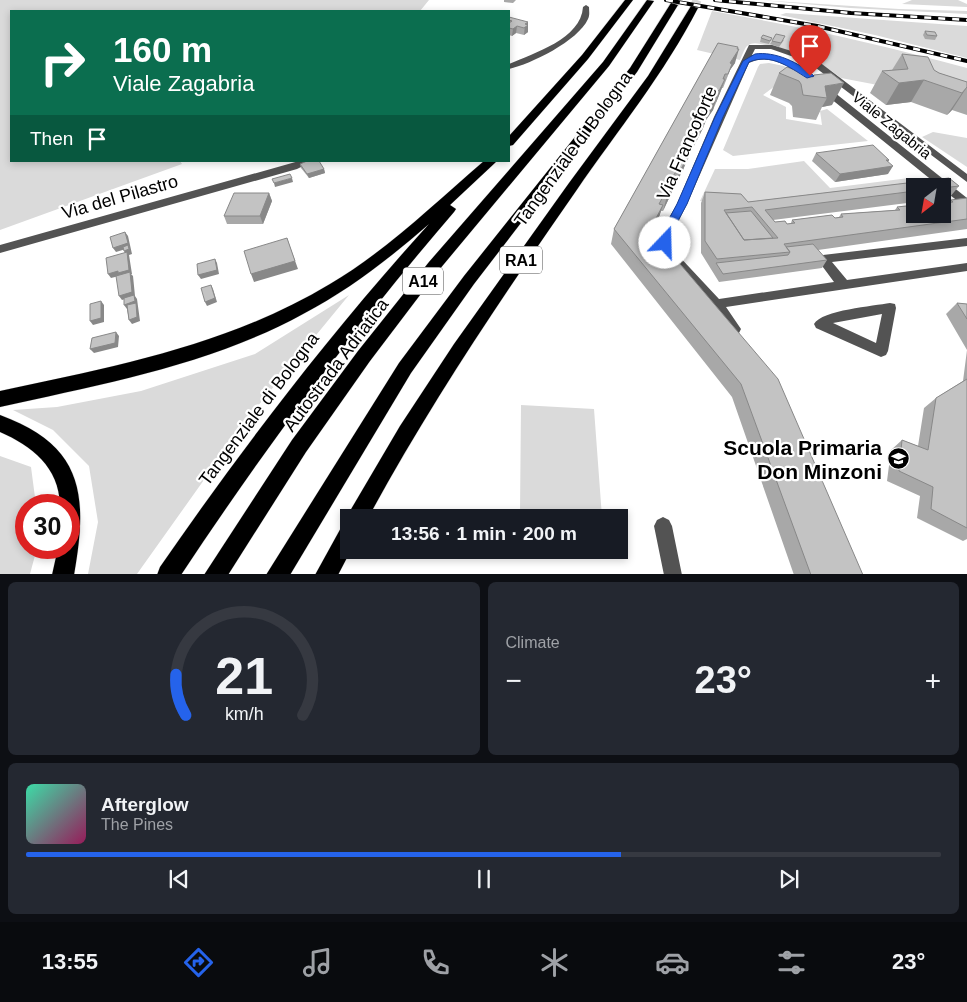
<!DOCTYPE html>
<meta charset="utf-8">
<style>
:root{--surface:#171b24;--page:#242831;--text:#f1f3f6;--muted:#9ea1a6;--line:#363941;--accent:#2563eb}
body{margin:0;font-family:Helvetica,sans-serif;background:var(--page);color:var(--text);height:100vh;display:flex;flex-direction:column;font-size:19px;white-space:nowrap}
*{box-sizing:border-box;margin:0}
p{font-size:16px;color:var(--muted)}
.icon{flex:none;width:28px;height:28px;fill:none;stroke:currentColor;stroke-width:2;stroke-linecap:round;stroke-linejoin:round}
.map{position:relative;height:574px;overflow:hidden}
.drawer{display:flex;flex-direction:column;gap:8px;padding:8px;background:#0d0f14;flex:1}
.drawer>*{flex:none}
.guide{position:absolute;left:10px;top:10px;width:500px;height:152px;border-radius:0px;box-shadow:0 2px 8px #0003;background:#0b6e4f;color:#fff;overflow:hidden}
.needle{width:32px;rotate:211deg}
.controls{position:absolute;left:906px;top:178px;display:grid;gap:10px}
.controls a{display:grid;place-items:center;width:45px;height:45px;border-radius:0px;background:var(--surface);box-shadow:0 2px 8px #0003;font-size:25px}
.speed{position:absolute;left:15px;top:494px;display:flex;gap:10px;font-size:25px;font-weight:700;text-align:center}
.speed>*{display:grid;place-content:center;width:65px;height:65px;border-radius:50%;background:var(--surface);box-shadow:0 2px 8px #0003;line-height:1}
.speed .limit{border:8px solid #d22;background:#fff;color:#111}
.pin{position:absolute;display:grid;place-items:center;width:42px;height:42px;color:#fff;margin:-51px -21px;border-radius:50% 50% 50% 0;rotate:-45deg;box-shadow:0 0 5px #0007}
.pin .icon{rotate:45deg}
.me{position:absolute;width:55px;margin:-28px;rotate:21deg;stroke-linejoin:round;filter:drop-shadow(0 0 4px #0008)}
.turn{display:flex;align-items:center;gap:18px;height:105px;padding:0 20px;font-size:22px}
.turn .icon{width:65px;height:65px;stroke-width:2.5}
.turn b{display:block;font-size:35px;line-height:42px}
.then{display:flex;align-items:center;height:48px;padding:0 20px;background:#0003;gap:10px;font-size:19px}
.big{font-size:38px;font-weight:600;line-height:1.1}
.drawer .card{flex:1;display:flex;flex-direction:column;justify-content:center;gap:8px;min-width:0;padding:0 18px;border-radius:8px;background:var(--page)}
.drawer .dial{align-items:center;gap:0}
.dial svg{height:130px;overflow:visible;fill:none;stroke:var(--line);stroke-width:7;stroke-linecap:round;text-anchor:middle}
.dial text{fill:var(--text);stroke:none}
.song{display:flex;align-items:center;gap:15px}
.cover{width:60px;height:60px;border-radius:8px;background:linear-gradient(135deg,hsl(160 70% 55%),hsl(330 70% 35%))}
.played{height:5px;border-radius:2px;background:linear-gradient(90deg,var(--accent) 65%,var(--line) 65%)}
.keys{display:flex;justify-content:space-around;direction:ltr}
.heat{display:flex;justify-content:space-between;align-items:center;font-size:28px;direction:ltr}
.drawer .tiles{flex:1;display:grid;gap:8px;grid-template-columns:1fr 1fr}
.card:last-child{grid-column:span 2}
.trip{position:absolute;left:340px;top:509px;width:288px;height:50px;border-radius:0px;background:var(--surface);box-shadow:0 2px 8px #0003;font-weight:600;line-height:50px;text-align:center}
.dock{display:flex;height:80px;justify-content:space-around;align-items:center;background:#090b0e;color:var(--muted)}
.dock .icon{width:35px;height:35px}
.dock .current{color:var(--accent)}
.dock b{font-size:22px;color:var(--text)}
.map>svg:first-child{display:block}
.green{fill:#dadada}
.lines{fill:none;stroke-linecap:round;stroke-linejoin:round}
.highway-tunnel{stroke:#d9d9d9;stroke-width:9;stroke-dasharray:9 4.5;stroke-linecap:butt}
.highway-casing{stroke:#dbdbdb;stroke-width:1}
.minor{fill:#535353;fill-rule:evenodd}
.highway{fill:#000;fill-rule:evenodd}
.rail-casing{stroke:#000;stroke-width:4}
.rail{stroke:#fff;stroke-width:2.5;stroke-dasharray:7;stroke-linecap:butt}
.wall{fill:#a8a8a8}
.shaded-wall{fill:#888}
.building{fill:#c3c3c3;stroke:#888;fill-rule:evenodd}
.route{fill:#2563eb;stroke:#184099}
.labels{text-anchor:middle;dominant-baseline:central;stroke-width:4.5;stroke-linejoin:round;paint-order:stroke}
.far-street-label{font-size:15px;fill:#000;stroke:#fff}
.shield{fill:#fff;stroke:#4c4c4c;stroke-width:1}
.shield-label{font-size:16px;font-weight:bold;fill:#000}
.street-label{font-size:18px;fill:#000;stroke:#fff}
.near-poi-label{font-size:21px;font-weight:bold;fill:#000;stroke:#fff;text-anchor:end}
</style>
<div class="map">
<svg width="967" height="575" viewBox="0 0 967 575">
<rect width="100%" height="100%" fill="#fff"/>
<!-- green -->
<path class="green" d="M0 0H429L420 11H11V161H180L182 164 0 230Z
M760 0 899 9 967 11V14L850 8Z
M912 0H958L967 4V7L902 4Z
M712 11C798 26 883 45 967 68V102L841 78C818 60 794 50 766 45 760 44 753 41 747 46 744 49 742 56 740 60L697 50Z
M786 13 967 26V58L875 35 780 15Z
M769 63 784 66 804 78 775 86 763 95 786 107V119L822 125 820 111 827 109 868 141 733 156 723 150 758 67 760 64Z
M933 132 967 138V167L922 137Z
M804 161 830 188 909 178 919 186 745 211 739 203 700 201 715 169H748Z
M349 295 248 418 137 574H88L98 522 89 466 53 430 13 410 57 407 141 391 255 354Z
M521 405 594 409 602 517 520 512Z
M0 456 31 467 36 505H26V548H37L30 574H0Z"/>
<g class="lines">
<!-- highway-tunnel -->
<path class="highway-tunnel" d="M674 5 676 0
M694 8 697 0"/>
<defs>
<path id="highway" d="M625 0H633L588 59 513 145 509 146V136L582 55Z
M647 0 654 1 609 66 439 270 370 361 306 452 228 575H204L292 440 358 351 429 262 603 62Z
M671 3 678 5 637 72 474 284 411 373 290 575H266L399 363 464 276 630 68Z
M691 6 698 8C664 74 618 130 576 191 502 297 430 404 368 518H349V550H351L338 575H315L342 526 349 523 347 518 350 511 400 426 454 344 569 183 648 76Z
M484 161H497L450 205 456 209 454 212C355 327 265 448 181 575H157L160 567C243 447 331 332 429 224 390 258 349 290 303 314 210 365 102 384 0 407V391C114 367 229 345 330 284 386 251 434 204 484 161Z
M0 415C84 446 88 495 74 575H52L58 548H69V505H60C59 467 32 446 0 432Z"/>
</defs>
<!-- highway casing -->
<use href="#highway" class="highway-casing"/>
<!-- minor -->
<path class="minor" d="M586 5 589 7C589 11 590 15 588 19 578 41 531 64 509 69V64C534 53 581 39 583 7Z
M749 45H772L814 58 967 174V182L808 62 771 49H755L752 55H772L800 65 967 198V206L963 205 942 189V186H939L794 69C779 62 765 55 749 63L687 204 673 232 671 243 676 253 719 299 834 282 817 259 823 255 967 238V246L832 262 847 280 967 263V271L726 307 741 329 739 333 734 334 729 333 711 307 667 258 659 243 661 232 677 204 714 117Z
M299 161H313L297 169 0 253V245Z
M890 303 895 304 896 308 888 351 886 355 881 357 816 328 814 324C822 310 874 306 890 303ZM882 314 876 343 833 323Z
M663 517 669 520 672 526 682 575H664L654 526 657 520Z"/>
<!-- highway -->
<use href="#highway" class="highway"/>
<defs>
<path id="rail" d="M666 0 817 26 967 61
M715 0 851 13 967 20"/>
</defs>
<!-- rail casing -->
<use href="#rail" class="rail-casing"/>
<!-- rail -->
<use href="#rail" class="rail"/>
</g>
<!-- wall -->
<path class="wall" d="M504 0H516L513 3 504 2Z
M509 17 528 25V32L524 35 516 33 512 36 509 35Z
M925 31 937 36 935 40 925 39 923 35Z
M761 38H772L769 44 760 42Z
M784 40 779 47 770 44 772 41Z
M718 43 735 63 730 70 723 88H722L713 110 706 120 703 128 693 148 686 163 683 170 675 185H674L671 194 663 211H661L658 220 651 234 863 575H794L732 397 611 244 614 229Z
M902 54 939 73 967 82V115L952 110 947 115 911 102 886 105 870 93 882 71 892 70Z
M779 73 813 77 832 105 822 107 816 120 793 117 792 106 789 103 770 95Z
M816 153 889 160 888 162V174L835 182 812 161Z
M300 164 324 169 325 173 309 178 301 168Z
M949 178 959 186 950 197 942 198V186H915V202L773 220 775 222 785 221 787 224 791 223 792 220 832 215 835 218 839 217 841 214 895 210 897 207 915 205V214H942V203H944L949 202 951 200 967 198V229L818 250 827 260 822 268 719 282 701 253V203L705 192 741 194 748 202Z
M269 193 272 201 263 224H227L224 216Z
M957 303 967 304V539L963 541 917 518 920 496 887 481 891 450 902 440 918 446 924 408 936 398 963 381 967 350 946 314Z
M596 550H618L616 553 596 552Z"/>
<!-- shaded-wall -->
<path class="shaded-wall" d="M528 22V32L524 35 525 24Z
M517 26 516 33 512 36 513 29Z
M739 49 735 63 730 70 723 88 729 72 730 63Z
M725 79 720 93 715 105 719 91Z
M924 80 911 102 886 105 899 83Z
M844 83 832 105 822 107 827 98 825 86Z
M967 87 952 110 947 115 962 93Z
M717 90 713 103 717 96 713 110 706 120 703 128 696 142 705 113Z
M698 134 693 148 686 163 691 148Z
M688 156 683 170 675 185 680 171Z
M886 160H889L885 167 893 166 888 174 835 182 840 174Z
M324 169 325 173 309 178 307 174Z
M292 178 293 182 275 187 274 183Z
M676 179 671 194 663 211 667 196Z
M269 193 272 201 263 224 260 216Z
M663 205 658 220 649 239 653 224Z
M125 232 128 236 132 254 129 255 132 274H131L133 276 135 296 137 299 140 321 132 324 129 320 127 309 124 305 134 296 122 300 119 296V276L111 278 108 274 126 255 124 251 129 248 116 252 113 248Z
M287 238 298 269 254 282 251 274Z
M215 259 217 263 219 274 201 279 198 275Z
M211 285 213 289 217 302 207 306 205 302Z
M101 301 104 305V322L93 325 90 321Z
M116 332 119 336 118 347 94 353 90 349Z"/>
<!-- building -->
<path class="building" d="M509 17 528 22 525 24 528 25 524 28 517 26 513 29 509 28V23L512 21 509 20Z
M925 31 935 32 937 36 927 35Z
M776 34 785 36 781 43 772 41Z
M763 35 772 38 770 41 761 38Z
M718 43 738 47 737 49H739L730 63 732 64 728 74H725L723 79H725L719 91 717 90 714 95 717 96 705 113 708 114 701 128 698 127 695 133 698 134 691 148H688L684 154 688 156 680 171 677 170 672 178 676 179 667 196 664 195 659 204 663 205 653 224 650 223 646 229 654 239 658 238 778 379 863 575H811L741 384 614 229Z
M902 54 928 57 934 70 939 73 967 82V87L962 93 924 80 899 83 882 71 908 69Z
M787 67 813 77 814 75 831 73 844 83 825 86 827 98 803 95 801 84 799 81 779 73Z
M873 145 889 160H886L893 166 840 174 816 153Z
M307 161H319L324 169 307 174 300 164Z
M290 174 292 178 274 183 272 179Z
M949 178 959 186 942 188V186H915V191L765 210 775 222 785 221 787 224 795 223 792 220 832 215 835 218 843 217 841 214 900 210 897 207 915 205V214H942V203H944L953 202 951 200 967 198V219L784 244 790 252 717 259 705 241V192L741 194 748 202ZM752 207 778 238 744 240 724 210Z
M234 193H269L260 216H224Z
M751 211 773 238 744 240 726 213Z
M125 232 128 243 113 248 110 237Z
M287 238 295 261 251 274 244 251Z
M813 244 827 260 723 274 716 263 788 255 790 252 786 247Z
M128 245 129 249 124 251 123 247Z
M127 252 129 270 118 273V271L108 274 106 258Z
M215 259 217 270 198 275 197 264Z
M130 272 132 292 119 296 116 276Z
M211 285 215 298 205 302 201 288Z
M134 295 135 301 124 305V298Z
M101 301V318L90 321V304Z
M136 303 137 317 129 320 127 305Z
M957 303 967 304V319Z
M116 332 115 343 90 349 92 338Z
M967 379V528L931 509 933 487 899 471 902 440 928 450 936 398Z"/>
<!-- route -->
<path class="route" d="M755 54C775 51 800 63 814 76L807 78C789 67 771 53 749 62L723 117 687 204 672 232 669 245H661L660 243 662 232 677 204 715 117 743 61Z"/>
<!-- icons -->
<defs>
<symbol id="school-disc" viewBox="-11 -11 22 22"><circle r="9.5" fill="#000" stroke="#fff"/><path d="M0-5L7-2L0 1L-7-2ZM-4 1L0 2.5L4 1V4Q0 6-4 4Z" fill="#fff"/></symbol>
</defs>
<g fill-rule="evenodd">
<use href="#school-disc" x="886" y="446" width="25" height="25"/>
</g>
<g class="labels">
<!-- far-street labels -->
<g class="far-street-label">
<text transform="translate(892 125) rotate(39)">Viale Zagabria</text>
</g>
<!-- shield labels -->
<g class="shield">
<rect x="500" y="246.5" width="42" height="27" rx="4"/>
<rect x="403" y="267.5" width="40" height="27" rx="4"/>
</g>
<g class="shield-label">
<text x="521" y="260">RA1</text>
<text x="423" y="281">A14</text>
</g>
<!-- street labels -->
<g class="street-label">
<text transform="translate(687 143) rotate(-66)">Via Francoforte</text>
<text transform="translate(573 149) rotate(-54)">Tangenziale di Bologna</text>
<text transform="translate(120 197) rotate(-16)">Via del Pilastro</text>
<text transform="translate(336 365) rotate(-53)">Autostrada Adriatica</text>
<text transform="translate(259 409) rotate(-53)">Tangenziale di Bologna</text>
</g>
<!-- near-poi labels -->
<g class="near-poi-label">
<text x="882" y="447">Scuola Primaria<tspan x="882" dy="24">Don Minzoni</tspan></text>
</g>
</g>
</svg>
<div class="controls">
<a><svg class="needle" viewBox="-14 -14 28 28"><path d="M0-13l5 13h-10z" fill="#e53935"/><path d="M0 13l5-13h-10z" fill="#9ea1a6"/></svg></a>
</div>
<div class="speed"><div class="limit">30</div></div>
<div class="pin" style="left:810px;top:76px;background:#d93025"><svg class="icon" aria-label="arrive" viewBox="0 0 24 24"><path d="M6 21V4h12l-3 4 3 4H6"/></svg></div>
<svg class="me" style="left:665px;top:243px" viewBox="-20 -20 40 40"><circle r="19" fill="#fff"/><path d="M0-13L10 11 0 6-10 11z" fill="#2563eb"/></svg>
<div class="trip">13:56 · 1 min · 200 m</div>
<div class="guide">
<div class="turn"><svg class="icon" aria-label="right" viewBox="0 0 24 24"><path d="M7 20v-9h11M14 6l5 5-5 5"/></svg><div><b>160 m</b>Viale Zagabria</div></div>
<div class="then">Then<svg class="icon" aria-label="arrive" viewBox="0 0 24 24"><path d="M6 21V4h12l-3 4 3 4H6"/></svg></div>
</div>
</div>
<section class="drawer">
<div class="tiles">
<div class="card dial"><svg viewBox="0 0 100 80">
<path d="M14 69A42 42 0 1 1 86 69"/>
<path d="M14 69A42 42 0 0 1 8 44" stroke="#2563eb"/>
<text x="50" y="56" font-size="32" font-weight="700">21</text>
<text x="50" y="72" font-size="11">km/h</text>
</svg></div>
<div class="card"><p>Climate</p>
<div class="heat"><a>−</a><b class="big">23°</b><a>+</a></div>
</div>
<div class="card">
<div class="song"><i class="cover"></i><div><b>Afterglow</b><p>The Pines</p></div></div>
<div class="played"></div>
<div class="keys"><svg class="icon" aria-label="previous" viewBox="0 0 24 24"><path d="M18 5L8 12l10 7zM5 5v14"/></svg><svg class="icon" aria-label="pause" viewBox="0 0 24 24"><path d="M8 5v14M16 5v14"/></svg><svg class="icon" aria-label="next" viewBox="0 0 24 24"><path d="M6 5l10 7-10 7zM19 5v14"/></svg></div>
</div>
</div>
</section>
<nav class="dock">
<b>13:55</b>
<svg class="icon current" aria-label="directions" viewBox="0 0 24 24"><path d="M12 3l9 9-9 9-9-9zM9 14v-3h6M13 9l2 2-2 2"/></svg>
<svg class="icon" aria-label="music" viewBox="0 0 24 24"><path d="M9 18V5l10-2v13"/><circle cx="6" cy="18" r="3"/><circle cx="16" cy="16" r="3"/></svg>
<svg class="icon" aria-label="phone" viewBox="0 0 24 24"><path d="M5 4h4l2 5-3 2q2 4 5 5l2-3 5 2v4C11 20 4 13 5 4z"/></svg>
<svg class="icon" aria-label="climate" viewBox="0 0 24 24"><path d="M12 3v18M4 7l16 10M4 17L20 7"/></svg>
<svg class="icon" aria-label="car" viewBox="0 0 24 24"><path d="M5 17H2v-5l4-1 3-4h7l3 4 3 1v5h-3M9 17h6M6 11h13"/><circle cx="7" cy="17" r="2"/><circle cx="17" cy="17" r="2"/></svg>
<svg class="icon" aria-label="filters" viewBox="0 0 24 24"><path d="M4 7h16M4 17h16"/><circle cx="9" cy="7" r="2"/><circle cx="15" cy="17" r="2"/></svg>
<b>23°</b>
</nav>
